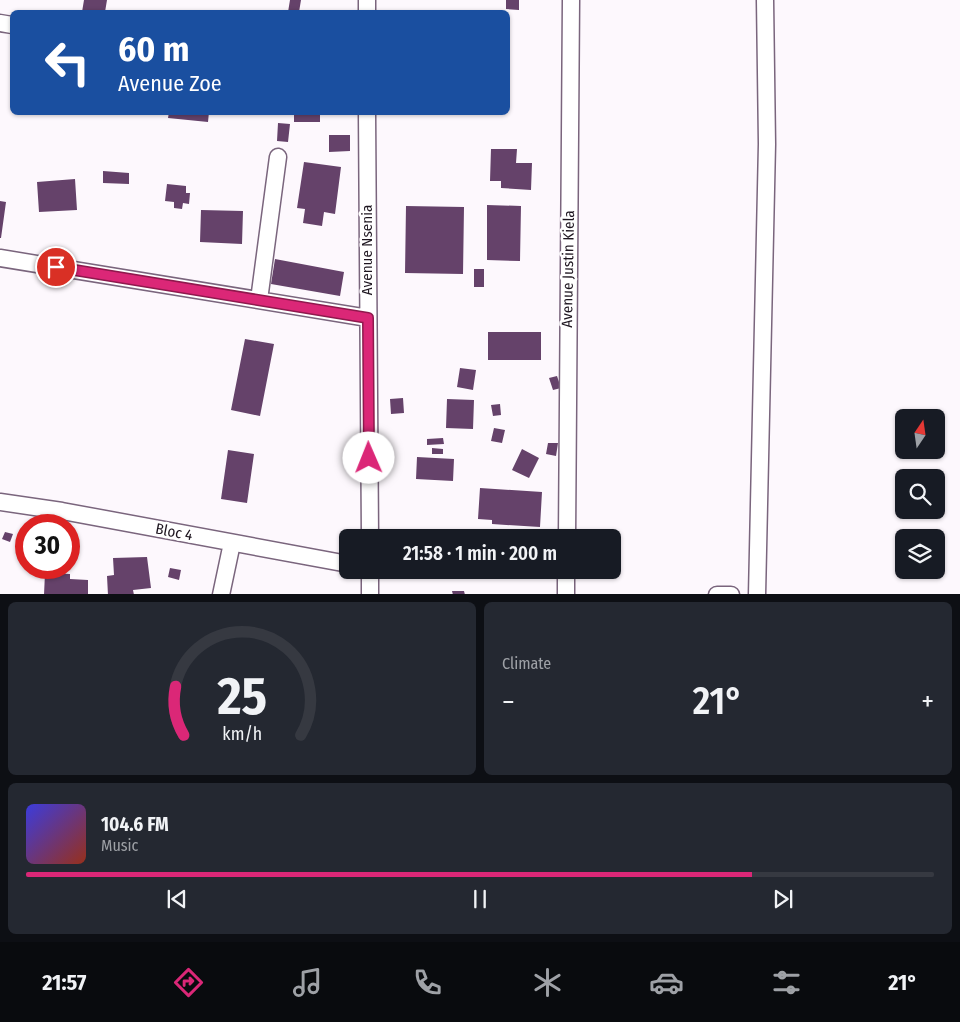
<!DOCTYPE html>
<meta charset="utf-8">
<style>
:root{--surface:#171b24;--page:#242831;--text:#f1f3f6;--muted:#9ea1a6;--line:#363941;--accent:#db2777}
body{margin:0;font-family:"Fira Sans Condensed",sans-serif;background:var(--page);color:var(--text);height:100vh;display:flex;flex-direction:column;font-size:19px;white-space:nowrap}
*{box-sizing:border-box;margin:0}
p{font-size:16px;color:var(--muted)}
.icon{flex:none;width:28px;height:28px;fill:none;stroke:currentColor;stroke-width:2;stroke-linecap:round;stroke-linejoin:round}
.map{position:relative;height:594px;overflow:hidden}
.drawer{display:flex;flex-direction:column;gap:8px;padding:8px;background:#0d0f14;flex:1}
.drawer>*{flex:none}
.guide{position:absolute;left:10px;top:10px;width:500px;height:105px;border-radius:8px;box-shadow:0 1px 4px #0004;background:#1a4fa0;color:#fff;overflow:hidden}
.needle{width:32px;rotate:13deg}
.controls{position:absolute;left:895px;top:409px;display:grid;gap:10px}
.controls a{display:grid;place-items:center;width:50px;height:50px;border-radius:8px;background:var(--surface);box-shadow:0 1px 4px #0004;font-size:25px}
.speed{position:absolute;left:15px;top:514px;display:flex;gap:10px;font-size:25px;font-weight:700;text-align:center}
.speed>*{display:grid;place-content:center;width:65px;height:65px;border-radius:50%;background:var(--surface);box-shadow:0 1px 4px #0004;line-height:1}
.speed .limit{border:8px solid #d22;background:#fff;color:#111}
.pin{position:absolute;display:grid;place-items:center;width:42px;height:42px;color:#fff;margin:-21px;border:2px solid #fff;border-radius:50%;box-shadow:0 1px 5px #0007}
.me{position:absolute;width:55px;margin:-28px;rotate:359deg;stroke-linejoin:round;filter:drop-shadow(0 0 4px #0008)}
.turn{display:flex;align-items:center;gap:18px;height:105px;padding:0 25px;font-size:22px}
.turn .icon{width:65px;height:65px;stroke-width:2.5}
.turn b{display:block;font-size:35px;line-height:42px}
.big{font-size:38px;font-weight:600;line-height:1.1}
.drawer .card{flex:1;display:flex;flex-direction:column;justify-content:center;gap:8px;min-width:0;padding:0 18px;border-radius:8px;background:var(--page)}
.drawer .dial{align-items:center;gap:0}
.dial svg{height:130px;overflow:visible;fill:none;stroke:var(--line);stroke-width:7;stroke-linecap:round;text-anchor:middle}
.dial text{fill:var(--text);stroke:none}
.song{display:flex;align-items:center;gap:15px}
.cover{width:60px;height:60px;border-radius:8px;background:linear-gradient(135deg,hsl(240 70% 55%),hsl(10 70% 35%))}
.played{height:5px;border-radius:2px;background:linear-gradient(90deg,var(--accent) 80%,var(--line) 80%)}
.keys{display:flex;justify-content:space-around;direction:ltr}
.heat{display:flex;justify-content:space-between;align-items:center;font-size:28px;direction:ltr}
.drawer .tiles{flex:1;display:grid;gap:8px;grid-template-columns:1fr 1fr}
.card:last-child{grid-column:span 2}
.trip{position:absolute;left:339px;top:529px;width:282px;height:50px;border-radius:8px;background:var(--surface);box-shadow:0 1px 4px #0004;font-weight:600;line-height:50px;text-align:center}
.tab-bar{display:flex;height:80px;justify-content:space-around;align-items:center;background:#090b0e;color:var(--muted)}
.tab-bar .icon{width:35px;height:35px}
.tab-bar .on{color:var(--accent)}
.tab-bar b{font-size:22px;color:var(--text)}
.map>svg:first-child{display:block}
.building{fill:#65426a}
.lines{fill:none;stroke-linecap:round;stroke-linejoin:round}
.minor-casing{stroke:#7a657d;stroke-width:19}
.minor{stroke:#fff;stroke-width:16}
.route-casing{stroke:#8e194d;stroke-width:12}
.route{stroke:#db2777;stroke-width:9}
.labels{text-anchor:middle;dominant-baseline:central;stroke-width:5;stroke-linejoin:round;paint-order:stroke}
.street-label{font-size:15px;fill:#1d151f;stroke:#fff}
</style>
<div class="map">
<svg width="960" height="595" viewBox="0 0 960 595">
<rect width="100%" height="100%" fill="#fdf8fd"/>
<!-- building -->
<path class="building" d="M84 0H107L105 12H82Z
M290 0H301L299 12H288Z
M506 0H519V10L506 9Z
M169 112H209L208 122 168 118Z
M294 112H320V122H294Z
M278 123 290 124 288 142 277 141Z
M329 135H350V151L329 152Z
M491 149H517L516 163H532L531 190 501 188V181H490Z
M304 162 341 167 335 214 324 212 322 226 303 223 305 209 297 208Z
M103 171 129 173V184L103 183Z
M75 179 77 210 39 212 37 182Z
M167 184 186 186V193H190L189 204 183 203 182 209 174 208V202L165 201Z
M0 201 6 202 1 238H0Z
M487 205 521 206 520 261 487 260Z
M406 206 464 207 463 274 405 273Z
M201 210 243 211 242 244 200 242Z
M275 259 344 272 340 296 271 284Z
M474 269H484V287H474Z
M488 332H541V360H488Z
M245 339 274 344 260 416 231 410Z
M460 368 476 370 473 390 457 387Z
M557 376 561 388 553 390 549 378Z
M403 398 404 413 391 414 390 399Z
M447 399 474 400 473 429 446 428Z
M500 404 501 415 493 416 491 405Z
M494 428 505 430 502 443 491 441Z
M443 438 444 444 427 445V439Z
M548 443H558L556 456 546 454Z
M432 448 443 449V454H432Z
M522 449 539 458 529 478 512 470Z
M228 450 254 454 247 503 221 499Z
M417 457 454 459 453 481 416 479Z
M480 488 542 492 540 527 492 524V520L478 519Z
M5 532 13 534 10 542 2 539Z
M147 557 151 588 133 590 134 595H108L107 576 114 575 113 558Z
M170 568 181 570 179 580 168 577Z
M394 570H422V577L394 576Z
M444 570H473L472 575 444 573Z
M45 573 70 574V579L88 580V595H44Z
M452 591H464L465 595H453Z"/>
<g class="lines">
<defs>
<path id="minor" d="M367 0V12
M0 23 12 25
M367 112 370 538
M0 258 368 318
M259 300 278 157
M0 502 62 511 348 564
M567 538 571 0
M221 595 232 543
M370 595V570
M566 595V570
M717 595H731
M757 595 767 144 765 0"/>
</defs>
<!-- minor casing -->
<use href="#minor" class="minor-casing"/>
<!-- minor -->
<use href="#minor" class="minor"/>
</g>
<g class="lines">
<defs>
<path id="route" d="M56 267 368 318 369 458"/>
</defs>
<!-- route casing -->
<use href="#route" class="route-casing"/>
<!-- route -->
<use href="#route" class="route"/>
</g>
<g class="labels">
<!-- street labels -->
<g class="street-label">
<text transform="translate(367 250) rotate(-90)">Avenue Nsenia</text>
<text transform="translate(568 269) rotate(-89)">Avenue Justin Kiela</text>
<text transform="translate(174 532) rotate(11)">Bloc 4</text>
</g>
</g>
</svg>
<div class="controls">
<a><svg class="needle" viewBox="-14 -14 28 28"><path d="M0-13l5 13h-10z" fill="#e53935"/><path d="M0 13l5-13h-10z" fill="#9ea1a6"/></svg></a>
<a><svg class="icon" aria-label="search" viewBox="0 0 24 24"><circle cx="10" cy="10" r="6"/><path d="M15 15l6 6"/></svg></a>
<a><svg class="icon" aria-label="layers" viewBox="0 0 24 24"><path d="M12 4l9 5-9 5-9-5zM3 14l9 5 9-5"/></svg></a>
</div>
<div class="speed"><div class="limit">30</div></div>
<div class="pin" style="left:56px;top:267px;background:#d93025"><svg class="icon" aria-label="arrive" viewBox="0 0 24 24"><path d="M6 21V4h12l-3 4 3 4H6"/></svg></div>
<svg class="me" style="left:369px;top:458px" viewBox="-20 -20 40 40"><circle r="19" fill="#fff"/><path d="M0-13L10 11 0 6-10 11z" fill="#db2777"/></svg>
<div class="trip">21:58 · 1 min · 200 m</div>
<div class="guide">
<div class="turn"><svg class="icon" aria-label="left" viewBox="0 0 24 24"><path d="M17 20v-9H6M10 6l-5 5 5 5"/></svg><div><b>60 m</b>Avenue Zoe</div></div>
</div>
</div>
<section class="drawer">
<div class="tiles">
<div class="card dial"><svg viewBox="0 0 100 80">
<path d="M14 69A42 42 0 1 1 86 69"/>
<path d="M14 69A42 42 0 0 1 9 39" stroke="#db2777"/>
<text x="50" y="56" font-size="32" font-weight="700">25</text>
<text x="50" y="72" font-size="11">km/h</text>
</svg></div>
<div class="card"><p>Climate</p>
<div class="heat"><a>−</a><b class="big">21°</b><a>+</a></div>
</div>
<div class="card">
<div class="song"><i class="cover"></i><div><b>104.6 FM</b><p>Music</p></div></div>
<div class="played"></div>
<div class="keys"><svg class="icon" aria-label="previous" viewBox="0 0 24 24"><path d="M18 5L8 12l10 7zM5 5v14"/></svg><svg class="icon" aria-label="pause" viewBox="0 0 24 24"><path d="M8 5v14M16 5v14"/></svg><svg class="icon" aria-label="next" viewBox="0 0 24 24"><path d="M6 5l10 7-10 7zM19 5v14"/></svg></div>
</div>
</div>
</section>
<nav class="tab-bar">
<b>21:57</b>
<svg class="icon on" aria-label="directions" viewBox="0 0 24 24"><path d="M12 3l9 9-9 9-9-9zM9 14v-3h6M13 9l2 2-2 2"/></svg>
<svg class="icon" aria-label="music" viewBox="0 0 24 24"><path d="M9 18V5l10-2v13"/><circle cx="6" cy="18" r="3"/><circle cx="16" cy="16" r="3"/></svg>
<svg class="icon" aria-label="phone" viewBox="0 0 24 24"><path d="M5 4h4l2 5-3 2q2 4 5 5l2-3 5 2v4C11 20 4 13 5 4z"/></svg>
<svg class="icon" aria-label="climate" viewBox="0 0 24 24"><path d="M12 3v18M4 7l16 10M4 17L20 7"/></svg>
<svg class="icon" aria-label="car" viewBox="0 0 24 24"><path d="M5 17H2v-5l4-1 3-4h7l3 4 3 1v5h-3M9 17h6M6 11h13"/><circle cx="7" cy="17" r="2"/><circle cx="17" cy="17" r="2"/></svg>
<svg class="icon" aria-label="filters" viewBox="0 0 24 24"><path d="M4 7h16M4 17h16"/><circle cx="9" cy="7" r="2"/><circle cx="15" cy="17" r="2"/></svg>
<b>21°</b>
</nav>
